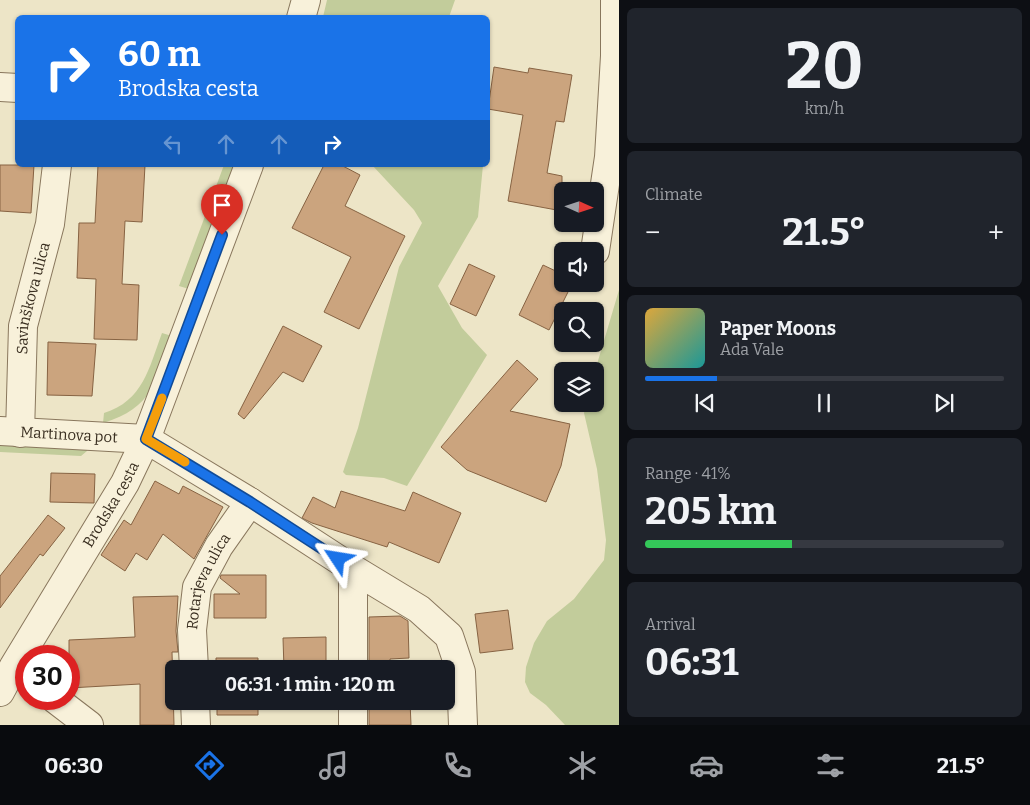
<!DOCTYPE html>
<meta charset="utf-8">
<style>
:root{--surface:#171b24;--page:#20242c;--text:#f1f3f6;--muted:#9ea1a6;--line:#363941;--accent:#1a73e8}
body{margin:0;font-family:Bitter,serif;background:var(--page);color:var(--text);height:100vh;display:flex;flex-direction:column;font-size:19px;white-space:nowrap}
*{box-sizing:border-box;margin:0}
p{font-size:16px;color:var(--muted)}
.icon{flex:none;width:28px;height:28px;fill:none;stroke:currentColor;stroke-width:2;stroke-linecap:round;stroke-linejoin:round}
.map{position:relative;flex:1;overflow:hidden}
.sheet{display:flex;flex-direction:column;gap:8px;padding:8px;background:#0d0f14;width:411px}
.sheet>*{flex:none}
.guide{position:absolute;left:15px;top:15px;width:475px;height:152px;border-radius:8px;box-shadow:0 1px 4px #0004;background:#1a73e8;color:#fff;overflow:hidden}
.needle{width:32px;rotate:93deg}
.fabs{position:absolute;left:554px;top:182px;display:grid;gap:10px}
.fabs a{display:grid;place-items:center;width:50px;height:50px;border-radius:8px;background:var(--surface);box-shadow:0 1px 4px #0004;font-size:25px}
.speed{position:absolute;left:15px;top:645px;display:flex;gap:10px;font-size:25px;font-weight:700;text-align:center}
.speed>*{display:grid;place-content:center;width:65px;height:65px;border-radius:50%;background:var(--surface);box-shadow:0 1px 4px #0004;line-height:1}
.speed .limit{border:8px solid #d22;background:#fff;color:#111}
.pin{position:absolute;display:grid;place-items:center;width:42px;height:42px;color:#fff;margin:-51px -21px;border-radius:50% 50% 50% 0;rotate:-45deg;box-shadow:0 0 5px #0007}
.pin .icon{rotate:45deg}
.me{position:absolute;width:55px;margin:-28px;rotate:303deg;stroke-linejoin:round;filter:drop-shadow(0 0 4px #0008)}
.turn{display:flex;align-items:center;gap:18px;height:105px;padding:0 20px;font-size:22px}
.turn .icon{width:65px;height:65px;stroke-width:2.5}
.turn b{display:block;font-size:35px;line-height:42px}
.lanes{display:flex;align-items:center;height:48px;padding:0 20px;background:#0003;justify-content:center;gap:25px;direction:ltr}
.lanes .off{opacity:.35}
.big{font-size:38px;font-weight:700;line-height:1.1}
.sheet .tile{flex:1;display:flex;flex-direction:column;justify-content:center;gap:8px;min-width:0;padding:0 18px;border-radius:8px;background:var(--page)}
.sheet .dial{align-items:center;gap:0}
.dial b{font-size:65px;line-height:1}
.song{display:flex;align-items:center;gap:15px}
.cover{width:60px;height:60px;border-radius:8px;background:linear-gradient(135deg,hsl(40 70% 55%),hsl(180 70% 35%))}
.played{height:5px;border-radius:2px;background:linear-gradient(90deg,var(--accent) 20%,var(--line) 20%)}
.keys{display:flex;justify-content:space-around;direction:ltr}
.heat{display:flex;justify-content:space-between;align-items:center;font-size:28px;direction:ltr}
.charge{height:8px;border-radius:4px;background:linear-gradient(90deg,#34c759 41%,var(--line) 0)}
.trip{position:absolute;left:165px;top:660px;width:290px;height:50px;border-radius:8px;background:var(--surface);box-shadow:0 1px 4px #0004;font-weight:700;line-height:50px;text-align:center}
.tab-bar{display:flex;height:80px;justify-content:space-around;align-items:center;background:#090b0e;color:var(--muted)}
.tab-bar .icon{width:35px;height:35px}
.tab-bar .on{color:var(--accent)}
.tab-bar b{font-size:22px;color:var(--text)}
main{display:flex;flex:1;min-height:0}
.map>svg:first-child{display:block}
.green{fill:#c2cc9b}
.building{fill:#cba47e;stroke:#876343}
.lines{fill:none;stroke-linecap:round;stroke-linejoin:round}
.minor-casing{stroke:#89775d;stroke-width:30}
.minor{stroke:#f8f1da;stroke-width:28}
.route-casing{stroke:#114b97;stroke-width:12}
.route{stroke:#1a73e8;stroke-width:9}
.slow{stroke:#f59e0b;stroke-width:9}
.labels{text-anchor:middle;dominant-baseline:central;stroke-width:5;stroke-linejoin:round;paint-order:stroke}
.street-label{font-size:15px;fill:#392e20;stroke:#f5eed6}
</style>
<main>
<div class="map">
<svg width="619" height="725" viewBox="0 0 619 725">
<rect width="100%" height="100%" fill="#ede5c7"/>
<!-- green -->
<path class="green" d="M327 0H455L449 17H323Z
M224 165H235L189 289 179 286Z
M372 165H483L478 217 438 286 462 328 487 355 407 486 384 478 346 475 343 472 358 428 399 267 422 223 414 210Z
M619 290V725H565L546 705 530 693 525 682 526 667 534 643 547 621 574 599 604 560 606 540 597 469 584 413 586 404H595V371Z
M162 333 172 336C157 380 153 408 103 423L104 413C143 401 149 368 162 333Z
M0 442 88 446 87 451 81 456 0 452Z"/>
<!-- building -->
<path class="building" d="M494 67 528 73 529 68 572 75 564 122 556 121 547 173 562 176V211L508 201 523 115 488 109Z
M0 165H34L31 213 0 211Z
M98 165H145L142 222 125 221 122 284 139 285 137 340 94 339 96 279 77 278 79 223H95Z
M324 165H341L360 175 345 206 405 236 359 329 324 312 351 257 292 228Z
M469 264 495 276 476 316 450 304Z
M543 265 562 274V284H572L549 330 519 315Z
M283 326 322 346 303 382 283 372 244 419 238 414Z
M48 342 96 344 92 396 47 395Z
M517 360 538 379 510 411 570 424 561 466 546 502 467 470 441 447Z
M51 473 95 474 94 503 50 502Z
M155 481 179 494 183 486 223 507 194 559 163 534 147 560 136 553 125 571 101 555 124 520 131 525Z
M341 491 405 511 413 492 461 513 439 563 389 542 387 547 312 523 302 518 313 497 335 508Z
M48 515 65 528 43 556 40 554 0 608V576Z
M221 575H266V618H214V594H240L220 578Z
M178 596 176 631 178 652H172L174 725H140V684L69 688V640L135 637 133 597Z
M508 610 513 649 480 653 475 614Z
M400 616 408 621 409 658 390 659V669H369V617Z
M326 637V669H284L283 638Z
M216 658H258V669H216Z
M217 701H258V715H217Z
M369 701H410L411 725H369Z"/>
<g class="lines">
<defs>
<g id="minor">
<path d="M301 18 306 0"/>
<path d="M0 87 18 88"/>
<path d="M595 251 609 157 615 56V0"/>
<path id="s1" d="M0 431 146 439 250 502 353 569 419 609 449 636 461 672 463 725"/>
<path id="s2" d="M20 433 23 326 50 224 57 165"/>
<path d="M353 569V669"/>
<path id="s3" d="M194 669 192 630 197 587 219 546 250 502"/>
<path id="s4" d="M0 692 14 666 125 483 146 439 249 165"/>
<path d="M55 699 89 725"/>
<path d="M195 701 196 725"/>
<path d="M353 701V725"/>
</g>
</defs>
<!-- minor casing -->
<use href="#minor" class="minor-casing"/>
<!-- minor -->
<use href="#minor" class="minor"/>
</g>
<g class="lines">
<defs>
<path id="route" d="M222 235 146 439 250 502 338 559"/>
</defs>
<!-- route casing -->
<use href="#route" class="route-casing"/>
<!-- route -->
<use href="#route" class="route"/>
<!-- slow -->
<path class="slow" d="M162 398 146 439 185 462"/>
</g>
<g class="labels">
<!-- street labels -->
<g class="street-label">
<text stroke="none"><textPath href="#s2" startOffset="136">Savinškova ulica</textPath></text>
<text stroke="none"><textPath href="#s1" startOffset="69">Martinova pot</textPath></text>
<text stroke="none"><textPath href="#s4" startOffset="218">Brodska cesta</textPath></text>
<text stroke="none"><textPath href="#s3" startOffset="91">Rotarjeva ulica</textPath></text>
</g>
</g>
</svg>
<div class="fabs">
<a><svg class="needle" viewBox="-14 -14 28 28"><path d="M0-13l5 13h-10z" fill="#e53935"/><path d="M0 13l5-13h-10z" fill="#9ea1a6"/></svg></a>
<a><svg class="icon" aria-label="sound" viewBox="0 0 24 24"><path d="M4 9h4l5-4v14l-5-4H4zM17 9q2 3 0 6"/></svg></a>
<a><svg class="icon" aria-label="search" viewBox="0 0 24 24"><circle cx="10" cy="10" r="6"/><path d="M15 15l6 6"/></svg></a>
<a><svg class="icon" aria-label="layers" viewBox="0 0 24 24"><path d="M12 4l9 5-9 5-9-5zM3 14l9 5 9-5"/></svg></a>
</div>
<div class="speed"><div class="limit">30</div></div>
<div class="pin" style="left:222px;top:235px;background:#d93025"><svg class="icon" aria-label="arrive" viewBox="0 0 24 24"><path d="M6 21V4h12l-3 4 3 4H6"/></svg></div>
<svg class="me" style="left:338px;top:559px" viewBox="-20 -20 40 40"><path d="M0-17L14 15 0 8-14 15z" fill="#1a73e8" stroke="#fff" stroke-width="4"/></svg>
<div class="trip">06:31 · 1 min · 120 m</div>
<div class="guide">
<div class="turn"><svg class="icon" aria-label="right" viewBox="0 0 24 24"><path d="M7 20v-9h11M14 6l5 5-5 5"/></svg><div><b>60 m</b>Brodska cesta</div></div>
<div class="lanes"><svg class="icon off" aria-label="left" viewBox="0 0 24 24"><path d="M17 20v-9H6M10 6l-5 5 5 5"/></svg><svg class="icon off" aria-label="ahead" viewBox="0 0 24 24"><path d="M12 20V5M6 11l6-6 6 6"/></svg><svg class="icon off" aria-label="ahead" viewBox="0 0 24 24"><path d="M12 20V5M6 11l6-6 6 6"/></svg><svg class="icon" aria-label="right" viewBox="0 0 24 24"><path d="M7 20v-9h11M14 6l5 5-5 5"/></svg></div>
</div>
</div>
<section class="sheet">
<div class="tile dial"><b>20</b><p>km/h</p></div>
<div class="tile"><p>Climate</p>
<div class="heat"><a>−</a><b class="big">21.5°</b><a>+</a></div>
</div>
<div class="tile">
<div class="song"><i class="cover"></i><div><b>Paper Moons</b><p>Ada Vale</p></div></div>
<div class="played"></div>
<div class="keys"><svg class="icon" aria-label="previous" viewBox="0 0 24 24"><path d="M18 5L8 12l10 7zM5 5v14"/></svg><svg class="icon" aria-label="pause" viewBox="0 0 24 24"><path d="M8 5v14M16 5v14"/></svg><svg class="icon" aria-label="next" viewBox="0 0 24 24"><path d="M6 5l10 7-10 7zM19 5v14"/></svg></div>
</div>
<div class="tile"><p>Range · 41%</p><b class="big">205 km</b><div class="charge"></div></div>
<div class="tile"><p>Arrival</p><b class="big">06:31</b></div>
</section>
</main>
<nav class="tab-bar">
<b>06:30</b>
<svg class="icon on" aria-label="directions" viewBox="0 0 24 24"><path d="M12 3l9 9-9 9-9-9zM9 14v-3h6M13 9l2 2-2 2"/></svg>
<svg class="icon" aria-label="music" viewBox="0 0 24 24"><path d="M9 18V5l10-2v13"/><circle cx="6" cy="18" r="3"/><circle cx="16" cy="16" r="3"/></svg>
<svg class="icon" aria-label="phone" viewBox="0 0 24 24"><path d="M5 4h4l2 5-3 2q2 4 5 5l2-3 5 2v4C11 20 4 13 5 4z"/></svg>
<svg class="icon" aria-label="climate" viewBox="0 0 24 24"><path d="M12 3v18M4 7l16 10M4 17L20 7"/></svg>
<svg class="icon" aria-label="car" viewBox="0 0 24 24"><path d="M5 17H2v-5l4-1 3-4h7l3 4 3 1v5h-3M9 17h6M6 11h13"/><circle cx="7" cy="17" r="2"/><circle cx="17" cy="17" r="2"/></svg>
<svg class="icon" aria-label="filters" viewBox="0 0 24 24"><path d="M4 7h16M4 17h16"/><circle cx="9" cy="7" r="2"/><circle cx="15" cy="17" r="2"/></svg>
<b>21.5°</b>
</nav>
